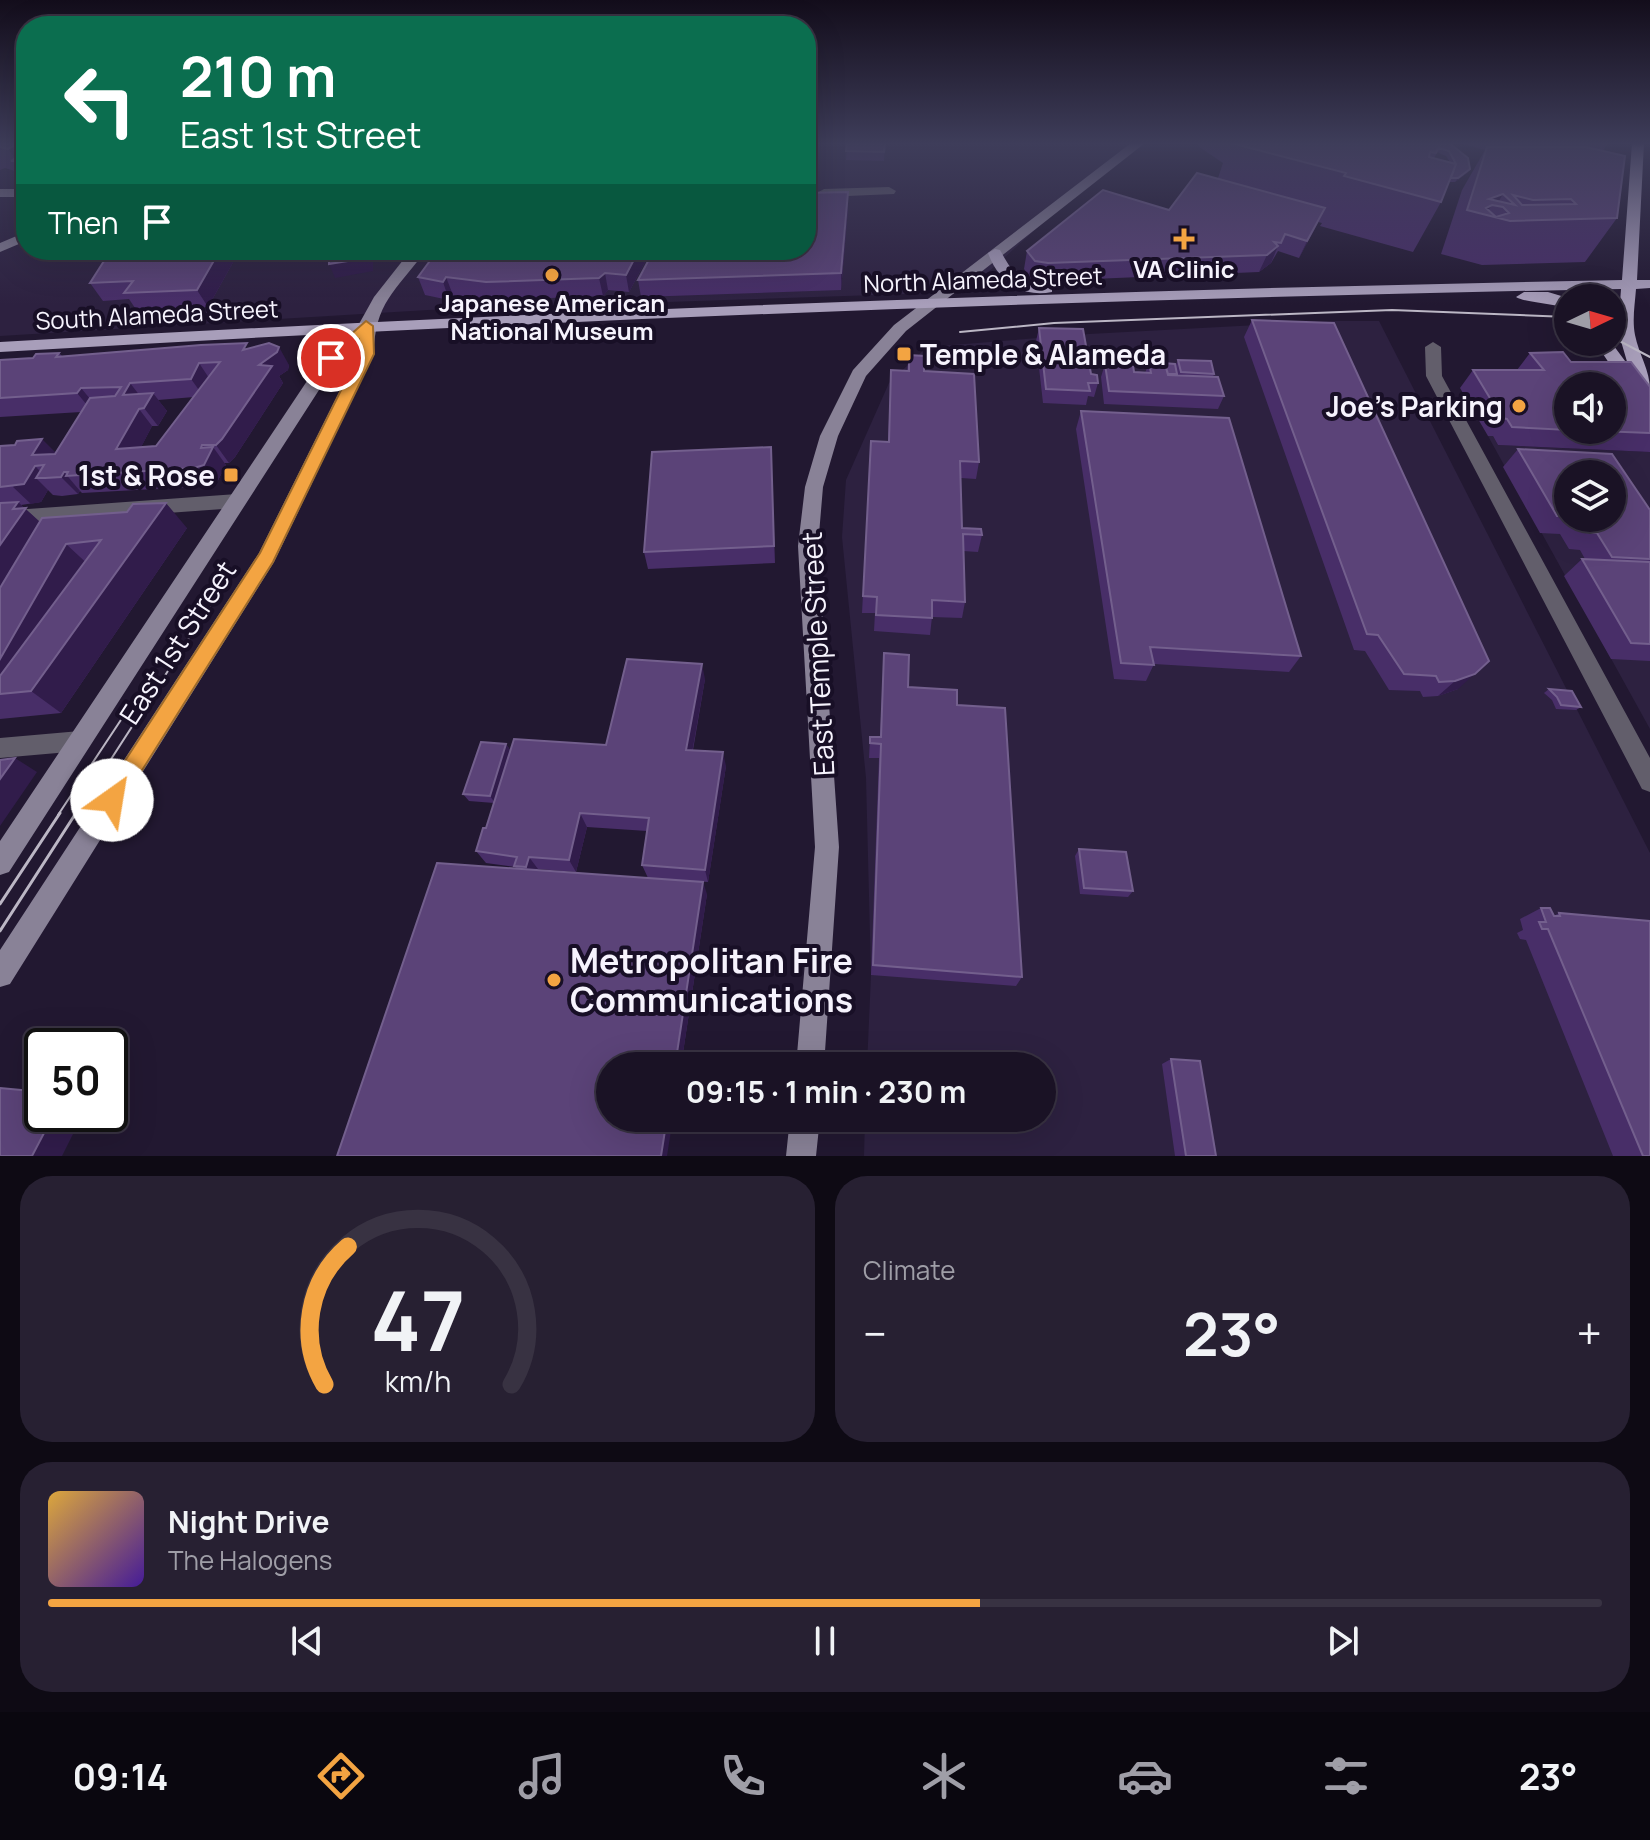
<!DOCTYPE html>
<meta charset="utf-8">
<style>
:root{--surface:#1a1225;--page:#272032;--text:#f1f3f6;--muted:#9f9ea7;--line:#383242;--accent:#f3a442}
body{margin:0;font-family:Manrope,sans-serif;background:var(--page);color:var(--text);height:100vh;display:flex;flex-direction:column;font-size:30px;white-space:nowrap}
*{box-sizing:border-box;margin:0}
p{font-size:26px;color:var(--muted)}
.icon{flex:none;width:44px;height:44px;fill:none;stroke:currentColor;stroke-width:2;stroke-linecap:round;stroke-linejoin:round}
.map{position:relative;height:1156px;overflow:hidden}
.details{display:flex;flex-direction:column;gap:20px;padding:20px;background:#0e0a14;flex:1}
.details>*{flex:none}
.top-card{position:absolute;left:16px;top:16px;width:800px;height:244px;border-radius:32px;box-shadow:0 8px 32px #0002,0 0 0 2px var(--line);background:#0b6e4f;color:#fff;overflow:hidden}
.needle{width:52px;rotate:85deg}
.fabs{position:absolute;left:1554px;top:284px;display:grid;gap:16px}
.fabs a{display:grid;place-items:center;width:72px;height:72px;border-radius:50%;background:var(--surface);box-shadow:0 8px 32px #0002,0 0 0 2px var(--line);font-size:40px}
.speed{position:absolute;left:24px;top:1028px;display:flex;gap:16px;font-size:40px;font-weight:700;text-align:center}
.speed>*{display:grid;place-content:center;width:104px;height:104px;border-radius:50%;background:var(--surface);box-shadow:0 8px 32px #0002,0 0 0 2px var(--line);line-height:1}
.speed .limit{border:4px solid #111;border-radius:12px;background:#fff;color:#111}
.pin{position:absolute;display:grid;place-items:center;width:68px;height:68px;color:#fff;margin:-34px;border:4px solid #fff;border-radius:50%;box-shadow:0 2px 8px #0007}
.me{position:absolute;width:88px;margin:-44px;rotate:32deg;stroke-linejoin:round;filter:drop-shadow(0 0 6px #0008)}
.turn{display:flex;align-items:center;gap:28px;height:168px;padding:0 32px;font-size:36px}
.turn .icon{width:104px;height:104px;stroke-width:2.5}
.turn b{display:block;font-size:56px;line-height:68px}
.then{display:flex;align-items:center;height:76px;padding:0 32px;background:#0003;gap:16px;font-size:30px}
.big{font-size:60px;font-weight:700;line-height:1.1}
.details .widget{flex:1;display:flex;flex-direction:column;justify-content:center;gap:12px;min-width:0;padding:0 28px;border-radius:32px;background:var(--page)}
.details .dial{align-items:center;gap:0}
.dial svg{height:208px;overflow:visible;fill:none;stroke:var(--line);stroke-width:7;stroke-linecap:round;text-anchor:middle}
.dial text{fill:var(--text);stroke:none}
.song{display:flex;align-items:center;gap:24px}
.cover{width:96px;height:96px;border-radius:12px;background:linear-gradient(135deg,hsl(40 70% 55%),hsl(260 70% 35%))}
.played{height:8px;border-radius:4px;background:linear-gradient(90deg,var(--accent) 60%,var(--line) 60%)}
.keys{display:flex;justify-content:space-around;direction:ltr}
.heat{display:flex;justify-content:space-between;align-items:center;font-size:44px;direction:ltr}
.details .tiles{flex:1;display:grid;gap:20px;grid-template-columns:1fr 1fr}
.widget:last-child{grid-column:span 2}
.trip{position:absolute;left:596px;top:1052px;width:460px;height:80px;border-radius:40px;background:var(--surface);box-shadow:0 8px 32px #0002,0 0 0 2px var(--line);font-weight:700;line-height:80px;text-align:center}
.tabs{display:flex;height:128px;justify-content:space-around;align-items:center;background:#0a070f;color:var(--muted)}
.tabs .icon{width:56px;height:56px}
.tabs .selected{color:var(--accent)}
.tabs b{font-size:36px;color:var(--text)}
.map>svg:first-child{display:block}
.built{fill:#2d2140;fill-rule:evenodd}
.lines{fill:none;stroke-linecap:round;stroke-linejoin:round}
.street{fill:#625e6b;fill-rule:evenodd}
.secondary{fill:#898297;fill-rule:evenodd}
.primary{fill:#a89eba;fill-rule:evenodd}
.tram-far1{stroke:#bcb7c5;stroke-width:2}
.tram{stroke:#bcb7c5;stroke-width:3}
.wall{fill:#482e68;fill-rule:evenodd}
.shaded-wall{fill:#311c4b}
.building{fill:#5b4378;stroke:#735f8d;stroke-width:2;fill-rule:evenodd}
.route{fill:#f3a442;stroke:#9e6b2b;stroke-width:2}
.poi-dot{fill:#f3a442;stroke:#180f26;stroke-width:3}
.labels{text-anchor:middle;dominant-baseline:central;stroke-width:8;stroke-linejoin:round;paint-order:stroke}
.far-poi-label{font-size:24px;font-weight:bold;fill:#f6f3fd;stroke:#180f26}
.far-street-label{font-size:24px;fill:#f6f3fd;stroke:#180f26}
.poi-label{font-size:28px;font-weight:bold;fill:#f6f3fd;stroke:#180f26;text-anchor:end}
.street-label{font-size:28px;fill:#f6f3fd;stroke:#180f26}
.near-poi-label{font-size:34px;font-weight:bold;fill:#f6f3fd;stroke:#180f26;text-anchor:start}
</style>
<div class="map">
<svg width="1650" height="1156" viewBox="0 0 1650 1156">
<rect width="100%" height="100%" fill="#221831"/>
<!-- built -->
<path class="built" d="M0 143H26V250H806V143H1132L966 292 428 310 0 336Z
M1336 321H1379L1650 853V1156H864L865 1118H1042V1066H867L871 975 866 778 842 537 846 480 889 383 927 347 1089 334Z
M1488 436H1493L1498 445 1650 452V729ZM1568 474H1612V518H1568Z"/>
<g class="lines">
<!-- street -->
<path class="street" d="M889 187 896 191 894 194 824 197 817 193 824 189Z
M1433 342 1441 347 1442 376 1650 758V792L1642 789 1426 376 1425 347Z
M237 494 246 501 237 508 0 525V511Z
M80 731 88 734 91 741 88 748 80 751 0 758V738Z"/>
<!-- secondary -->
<path class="secondary" d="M1131 143H1145L906 331 866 376 838 436 823 487 818 546 839 847 824 1066H796L815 847 798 546 805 487 820 436 853 370 894 325Z
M0 189H26V197H0Z
M26 232V241L0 252V243Z
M411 250H426C398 289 374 302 374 354L274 562 10 984 0 987V950L259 553 358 354V342L337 362 9 872 0 875V841L325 354 359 324 374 297Z
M790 1118H820L816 1156H786Z"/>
<!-- primary -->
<path class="primary" d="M1632 143H1644L1637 280H1650V288L1636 289C1635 303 1632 320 1635 335 1639 355 1650 370 1650 390L1615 372 1595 342H1611L1628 365 1618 331 1621 289C1081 299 540 320 0 352V342C540 311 1081 290 1622 280Z
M995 249 1000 250C1017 281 1019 279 1052 286V292C1021 298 998 281 988 253Z
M1548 292 1568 298V308C1555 304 1523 302 1516 297L1524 292Z"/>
<!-- tram-far1 -->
<path class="tram-far1" d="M960 332 1054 323 1392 310 1568 317
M1612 337 1650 357
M58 815 150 676
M75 815 215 598"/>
<!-- tram -->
<path class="tram" d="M0 904 60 813
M0 931 76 813"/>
</g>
<!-- wall -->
<path class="wall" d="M0 143H26V178H23L18 172 5 168 0 170Z
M847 143H885L884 161 846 160Z
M1198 143H1448L1470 169 1467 173 1455 182H1449L1441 202 1413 252 1320 226 1322 223 1318 222 1299 258 1278 251 1271 263 1259 272 1045 281 1031 278 1024 269 1027 251 1169 210 1218 178 1223 163 1198 146ZM1437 152 1446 156 1450 162 1434 159Z
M1459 143H1608L1603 151 1617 218 1585 262 1482 265 1441 254 1462 190 1485 150Z
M816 181 815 193 848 209 841 290 641 297 638 280 647 262H645L629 292 608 290 603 296 492 300 453 295 449 300 425 295 418 277 457 260 462 250H806Z
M240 250 208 307 137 311 129 299 103 301 90 283 107 256 104 251Z
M1252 320 1334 323 1458 689 1438 696 1423 697 1420 691 1389 690 1365 651 1354 650 1244 337Z
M1039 328 1091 374 1098 383 1094 397 1088 396 1086 405 1043 403 1036 341Z
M250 348 289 365 288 370 279 376 283 383 235 457 229 463H224L226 465 217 482 208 486 82 493 80 491 78 494 62 496 53 495 48 490 41 502 21 505 40 522 187 528 61 713 0 719V446L55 453 81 412 0 417V360L33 358 59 353 62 356ZM194 397 156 446 141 447 152 426H158L167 411 158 400Z
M1530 353 1571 362 1650 387V452L1498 445 1493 436H1488L1460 388 1473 370H1517Z
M909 355 924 371 979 462 976 479 961 478 962 528 982 535 978 552 963 551 965 602 962 618 932 617 930 635 874 631 875 613H862L871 441 888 442 891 370 907 371Z
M1178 360 1214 374 1213 377 1224 396 1218 409 1104 404 1101 377 1105 364 1134 372 1145 373 1149 363 1175 367Z
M1081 411 1301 656 1289 672 1154 664 1146 681 1114 679 1076 429Z
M771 447 775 563 648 569 644 552Z
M1518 449 1650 510V661L1611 659 1564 576 1582 559H1585L1580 550 1569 549 1560 534 1540 533 1503 467ZM1568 474 1612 518H1568Z
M884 653 908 687 957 705 1022 977 1016 986 871 975 879 758H869L870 737H880Z
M705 679 693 750 726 766 708 882 648 878 642 865 647 831 587 827 576 872 538 869 537 871 707 894 681 1066H610L517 869 515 867 486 863 476 851 486 828 494 803 469 801 463 794 506 744 510 750 606 745Z
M1549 689 1581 707 1576 710 1556 709 1552 700 1544 693Z
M1079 849 1133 891 1128 897 1080 894 1075 856Z
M1541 908 1554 916 1559 913 1650 1156H1613L1526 940 1520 939 1517 933 1523 930 1520 919Z
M1171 1059 1216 1156H1175L1162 1064Z"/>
<!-- shaded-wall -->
<path class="shaded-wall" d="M18 143H26V161H17L8 149Z
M1470 169 1467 173 1455 182 1458 178Z
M848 192V209L841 290V273Z
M1503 194 1496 206 1492 205 1485 215 1480 214 1489 199Z
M1325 208 1317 225 1299 258 1307 241Z
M1278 246 1271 263 1259 272 1267 255Z
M220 250H240L208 307 197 290Z
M367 250H373V271L335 278 329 264Z
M639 250H643L645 262 629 292 626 275Z
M605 273 608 290 603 296 599 278Z
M446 277 453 295 449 300 443 282Z
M279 347 289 365 288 370 279 376 283 383 235 457 229 463 216 445 259 365Z
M199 363 211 381 204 397 191 379Z
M130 383 144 401 139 409 152 426 131 467 116 449 123 395Z
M81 388 96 406 92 411 77 393Z
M153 393 167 411 158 426 144 408Z
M42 439 59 456 32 455Z
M202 445 209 454 213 447 226 465 217 482 208 486 194 468Z
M35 466 47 478H36L48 490 41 502 31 504 13 487Z
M64 472 80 491 78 494 61 477Z
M18 502 52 533 0 611V545L13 509Z
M166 503 187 528 61 713 31 691Z
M66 544 92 568 0 694V659Z
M1489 661 1458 689 1438 696 1455 681Z
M702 664 705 679 690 764 686 750Z
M506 744 511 751 495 803 490 796Z
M723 752 726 766 708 882 705 870Z
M15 758 37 772 0 826V779Z
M580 813 587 827 576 872 569 860Z
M529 857 538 869 535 879 526 867Z
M703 882 707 894 681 1066H675Z
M54 1114H83L62 1156H32Z
M667 1118H673L667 1156H661Z"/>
<!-- building -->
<path class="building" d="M0 143H18L8 149 0 147Z
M847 143H885L884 152 846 151Z
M1231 143H1441L1436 153 1430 152 1429 157 1456 164 1441 202 1344 176 1346 173Z
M1441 143H1448L1453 146 1468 158 1470 169 1458 178H1451L1456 164 1449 151 1439 148Z
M1487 147H1586L1625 156 1617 218 1510 221 1467 210ZM1503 194 1515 205 1489 199ZM1513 195 1533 200 1571 199 1576 204 1522 205ZM1492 205 1503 207 1509 213 1496 217 1486 208Z
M26 153V161H11Z
M1197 173 1325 208 1307 241 1285 234 1281 243 1274 242 1278 246 1267 255 1048 263 1035 261 1027 251 1103 190 1169 210Z
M816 181 814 193H806V182Z
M848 192 841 273 638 280 654 250H806V193Z
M104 250H220L197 290 124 293 133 281 90 283 111 250Z
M329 250H367V258L329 264Z
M462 250H639L626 275 605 273 599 278 486 282 446 277 443 282 418 277 432 258 457 260Z
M1252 320 1334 323 1489 661 1475 674 1455 681 1439 682 1436 676 1404 674 1378 635 1367 634Z
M1039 328 1083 329 1091 374 1097 375 1098 383H1088L1090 391 1046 389Z
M247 343 243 350 269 343 279 347 277 352 259 365 272 366 222 439 216 445H202L201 448 213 447 204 465 194 468 66 476 68 472H64L61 477 45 478H36L44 465 35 466 24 484 0 487V446L15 445 17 441 42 439 32 455 55 454 90 398 115 396 121 387 81 388 77 393 0 398V360L33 358 36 354 59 353 56 357 201 345ZM220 362 156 446 116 449 139 409 144 408 153 393 123 395 130 383 191 379 199 363Z
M1563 352 1571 362H1631L1650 387V433L1574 430H1612V386H1568V430L1512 427 1507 419 1502 418 1473 370H1544L1530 353Z
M909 355 924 356V371L974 374 979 462 960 461 962 528 981 529 982 535 963 534 965 602 932 600V618L876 615 877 597 863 596 871 441 889 442 891 370 909 371Z
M1178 360 1211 361 1214 374 1181 372Z
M1149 363 1165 364 1168 375 1218 377 1224 396 1109 391 1105 364 1133 365 1134 372 1151 373Z
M1162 363 1175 364 1177 374H1168L1165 364Z
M1081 411 1229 418 1301 656 1150 647 1154 665 1121 663Z
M771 447 774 546 644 552 652 452Z
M1518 449 1612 454 1650 510V559L1612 557 1597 533 1586 532 1578 518H1612V474H1568V516H1557Z
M18 502 13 509 26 508 0 545V503Z
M166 503 31 691 0 694V676L101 540 66 544 0 659V588L42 518 127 512 133 504Z
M1582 559 1650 562V644L1631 643Z
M884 653 909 655 908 687 957 690V705L1005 708 1022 977 873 965 881 744 870 743V737H881Z
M627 659 702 664 686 750 723 752 705 870 642 865 649 818 580 813 569 860 529 857 526 867 514 866 517 857 476 851 483 828H486L514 739 606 745Z
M1549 689 1572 691 1581 707 1561 705 1557 697Z
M481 742 506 744 490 796 463 794Z
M15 758 0 779V760Z
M1079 849 1126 852 1133 891 1084 888Z
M437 863 703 882 675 1066H610V1118H667L661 1156H337Z
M1541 908H1550L1554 916H1560L1559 913 1650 921V1156H1643L1548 929H1542L1539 922H1546Z
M1171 1059 1200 1061 1216 1156H1186Z
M0 1088 42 1092V1114H54L32 1156H0Z"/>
<!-- sky -->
<linearGradient id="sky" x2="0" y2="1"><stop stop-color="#130d1b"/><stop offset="0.47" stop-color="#3e3d5a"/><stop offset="1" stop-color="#3e3d5a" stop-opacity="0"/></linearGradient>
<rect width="1650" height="305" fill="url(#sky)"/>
<!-- route -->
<path class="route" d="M366 321 373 326 374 354 273 562 119 807 112 810 104 807 101 800 104 793 260 553 359 354V340L336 361 324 358Z"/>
<!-- markers -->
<g class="poi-dot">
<path d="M1180 227h8v8h8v8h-8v8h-8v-8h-8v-8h8z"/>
<circle cx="552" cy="275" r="8"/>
<rect x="896" y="346" width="16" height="16" rx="4"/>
<circle cx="1519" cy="406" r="8"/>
<rect x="223" y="467" width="16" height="16" rx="4"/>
<circle cx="554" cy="980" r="8"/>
</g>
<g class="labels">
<!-- far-poi labels -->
<g class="far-poi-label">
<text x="1184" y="268">VA Clinic</text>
<text x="552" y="302">Japanese American<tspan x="552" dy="28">National Museum</tspan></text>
</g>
<!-- far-street labels -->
<g class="far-street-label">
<text transform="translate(983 279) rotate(-2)">North Alameda Street</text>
<text transform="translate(157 314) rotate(-3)">South Alameda Street</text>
</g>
<!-- poi labels -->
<g class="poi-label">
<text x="920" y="354" text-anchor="start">Temple &amp; Alameda</text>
<text x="1503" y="406">Joe's Parking</text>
<text x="215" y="475">1st &amp; Rose</text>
</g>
<!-- street labels -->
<g class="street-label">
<text transform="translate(177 642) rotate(-57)">East 1st Street</text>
<text transform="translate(817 654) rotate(-93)">East Temple Street</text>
</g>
<!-- near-poi labels -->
<g class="near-poi-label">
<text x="570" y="960">Metropolitan Fire<tspan x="570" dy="39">Communications</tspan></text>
</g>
</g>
</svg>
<div class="fabs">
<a><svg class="needle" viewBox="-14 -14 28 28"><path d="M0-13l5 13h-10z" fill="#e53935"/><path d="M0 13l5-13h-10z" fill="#9f9ea7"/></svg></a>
<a><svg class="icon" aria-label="sound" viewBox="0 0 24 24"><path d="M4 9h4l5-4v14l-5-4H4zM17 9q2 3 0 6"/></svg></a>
<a><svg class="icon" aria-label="layers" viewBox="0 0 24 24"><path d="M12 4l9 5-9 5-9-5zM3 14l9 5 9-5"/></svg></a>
</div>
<div class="speed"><div class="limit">50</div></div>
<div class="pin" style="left:331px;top:358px;background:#d93025"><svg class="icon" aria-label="arrive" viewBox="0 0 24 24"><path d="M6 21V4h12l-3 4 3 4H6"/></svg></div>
<svg class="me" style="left:112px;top:800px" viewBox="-20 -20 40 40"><circle r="19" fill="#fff"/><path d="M0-13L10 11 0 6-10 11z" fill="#f3a442"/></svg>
<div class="trip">09:15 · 1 min · 230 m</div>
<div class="top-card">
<div class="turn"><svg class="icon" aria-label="left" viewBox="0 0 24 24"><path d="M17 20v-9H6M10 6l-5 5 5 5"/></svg><div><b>210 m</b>East 1st Street</div></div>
<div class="then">Then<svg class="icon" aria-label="arrive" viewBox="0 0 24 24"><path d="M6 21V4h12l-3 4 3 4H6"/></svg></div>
</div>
</div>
<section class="details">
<div class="tiles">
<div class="widget dial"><svg viewBox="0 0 100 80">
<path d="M14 69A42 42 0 1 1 86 69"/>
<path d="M14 69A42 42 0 0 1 23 16" stroke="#f3a442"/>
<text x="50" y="56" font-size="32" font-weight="700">47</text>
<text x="50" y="72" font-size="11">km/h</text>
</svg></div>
<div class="widget"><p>Climate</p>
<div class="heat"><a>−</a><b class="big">23°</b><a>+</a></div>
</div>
<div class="widget">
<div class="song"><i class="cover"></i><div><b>Night Drive</b><p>The Halogens</p></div></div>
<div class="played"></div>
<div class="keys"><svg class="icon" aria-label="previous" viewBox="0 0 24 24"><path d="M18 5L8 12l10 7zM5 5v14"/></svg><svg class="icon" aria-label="pause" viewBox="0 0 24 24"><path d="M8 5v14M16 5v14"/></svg><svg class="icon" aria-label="next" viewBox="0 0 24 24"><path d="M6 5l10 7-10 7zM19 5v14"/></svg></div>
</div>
</div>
</section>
<nav class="tabs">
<b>09:14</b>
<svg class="icon selected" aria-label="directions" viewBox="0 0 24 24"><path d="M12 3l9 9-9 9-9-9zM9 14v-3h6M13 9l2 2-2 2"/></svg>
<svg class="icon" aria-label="music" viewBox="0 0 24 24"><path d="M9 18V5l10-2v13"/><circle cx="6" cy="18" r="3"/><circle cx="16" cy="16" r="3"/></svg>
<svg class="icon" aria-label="phone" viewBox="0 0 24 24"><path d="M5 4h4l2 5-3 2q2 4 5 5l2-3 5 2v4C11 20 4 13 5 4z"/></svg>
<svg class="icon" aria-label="climate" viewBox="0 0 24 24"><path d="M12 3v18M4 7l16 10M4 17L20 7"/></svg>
<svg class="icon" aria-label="car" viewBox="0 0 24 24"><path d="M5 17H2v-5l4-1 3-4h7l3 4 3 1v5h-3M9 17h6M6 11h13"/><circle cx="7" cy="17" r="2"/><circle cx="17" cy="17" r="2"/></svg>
<svg class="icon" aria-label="filters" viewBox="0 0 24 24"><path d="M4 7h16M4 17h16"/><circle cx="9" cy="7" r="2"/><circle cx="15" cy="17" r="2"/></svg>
<b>23°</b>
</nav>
